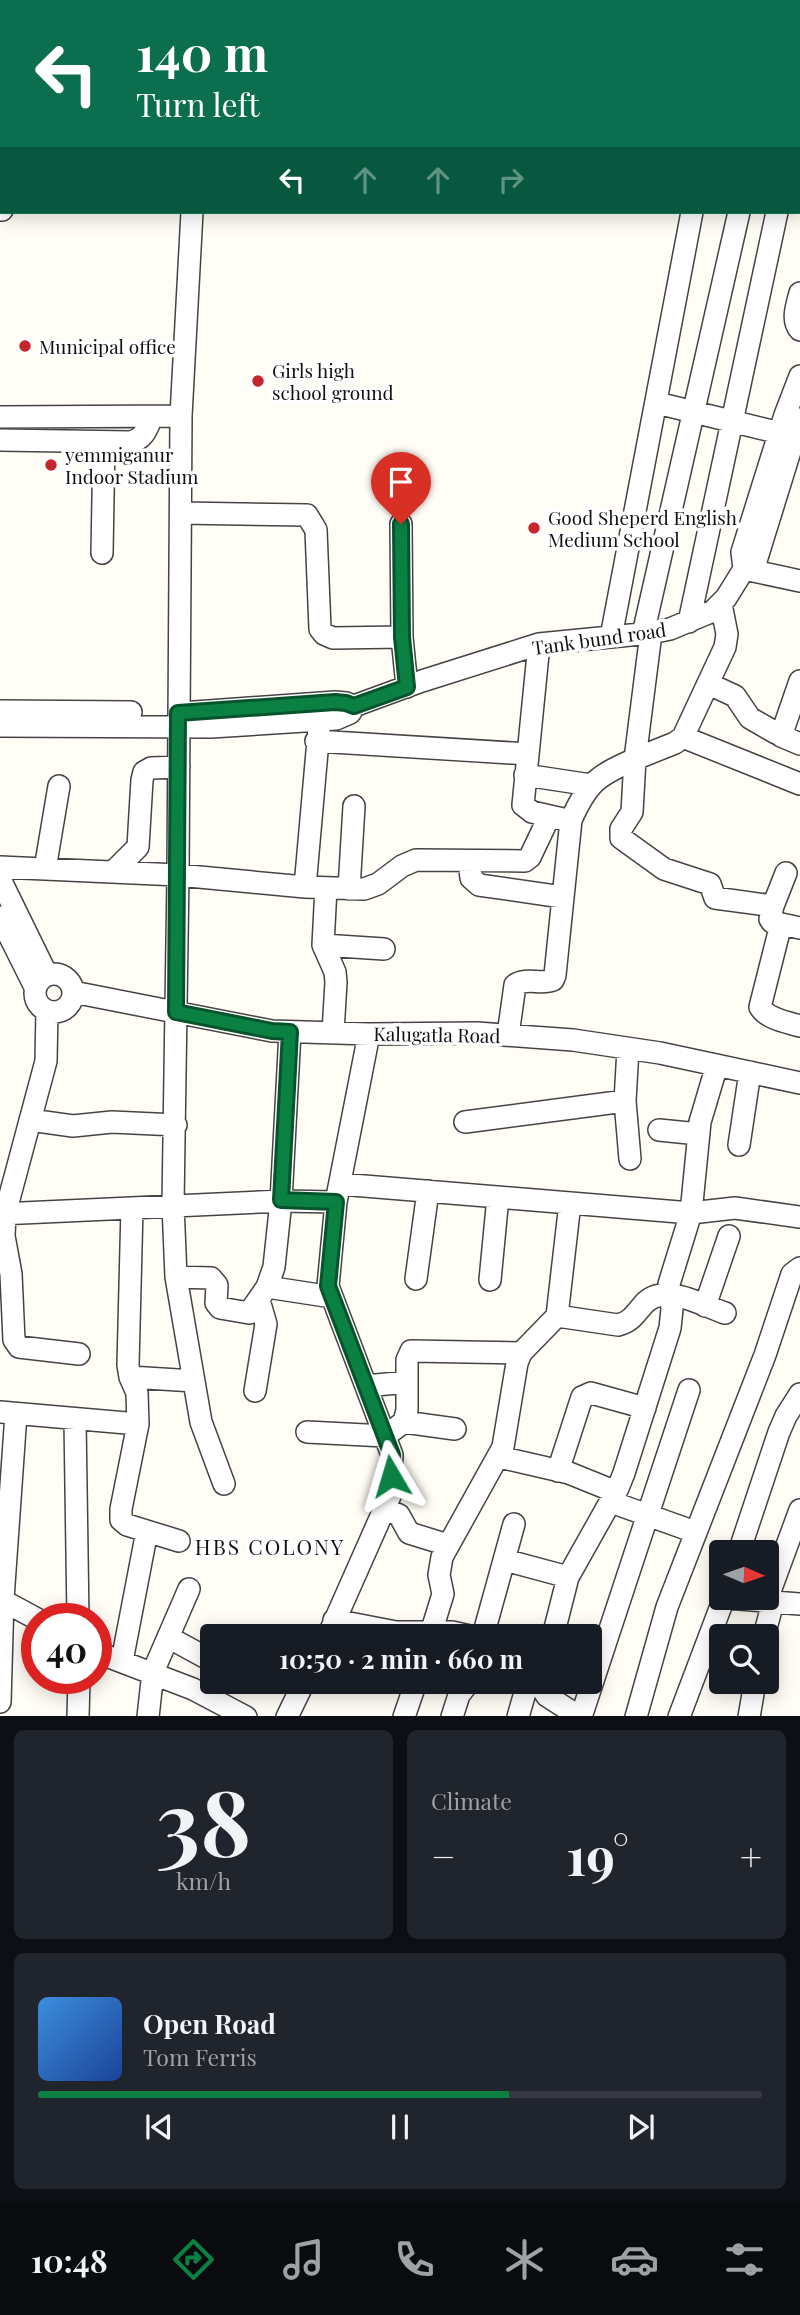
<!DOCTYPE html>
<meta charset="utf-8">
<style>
:root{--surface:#171b24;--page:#20242c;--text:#f1f3f6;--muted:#9ea1a6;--line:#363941;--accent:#0b8043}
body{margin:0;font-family:"Playfair Display",serif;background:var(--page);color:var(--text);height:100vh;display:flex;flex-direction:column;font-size:26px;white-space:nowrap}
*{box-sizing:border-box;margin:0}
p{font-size:23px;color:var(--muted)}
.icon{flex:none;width:38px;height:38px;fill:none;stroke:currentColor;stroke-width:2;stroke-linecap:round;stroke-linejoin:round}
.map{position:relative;height:1716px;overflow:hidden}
.sheet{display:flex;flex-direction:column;gap:14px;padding:14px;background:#0d0f14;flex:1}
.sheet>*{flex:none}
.top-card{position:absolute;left:0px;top:0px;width:802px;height:214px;box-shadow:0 4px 18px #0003;background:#0b6e4f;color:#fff;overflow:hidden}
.needle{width:46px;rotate:92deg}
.buttons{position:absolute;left:709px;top:1540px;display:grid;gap:14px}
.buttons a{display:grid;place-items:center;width:70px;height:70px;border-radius:7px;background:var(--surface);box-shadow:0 4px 18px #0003;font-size:35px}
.speed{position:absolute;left:21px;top:1603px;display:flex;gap:14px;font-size:35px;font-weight:700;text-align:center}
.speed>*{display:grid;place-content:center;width:91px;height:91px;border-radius:50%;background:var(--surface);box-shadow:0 4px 18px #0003;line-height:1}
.speed .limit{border:10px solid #d22;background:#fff;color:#111}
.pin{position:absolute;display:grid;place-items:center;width:60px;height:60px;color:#fff;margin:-72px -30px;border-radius:50% 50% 50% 0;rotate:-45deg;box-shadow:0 0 7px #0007}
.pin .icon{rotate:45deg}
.me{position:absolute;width:77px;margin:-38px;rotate:353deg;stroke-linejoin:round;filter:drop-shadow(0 0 5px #0008)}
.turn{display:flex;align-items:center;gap:24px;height:147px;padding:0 21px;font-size:32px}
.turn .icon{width:91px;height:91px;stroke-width:2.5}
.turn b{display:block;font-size:49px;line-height:60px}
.lanes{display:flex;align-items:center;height:66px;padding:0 21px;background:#0003;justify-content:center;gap:35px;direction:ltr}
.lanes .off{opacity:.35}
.big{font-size:52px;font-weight:700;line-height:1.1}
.sheet .widget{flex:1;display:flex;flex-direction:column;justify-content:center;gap:10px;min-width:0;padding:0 24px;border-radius:10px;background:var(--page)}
.sheet .dial{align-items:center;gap:0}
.dial b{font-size:91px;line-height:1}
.song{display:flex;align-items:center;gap:21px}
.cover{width:84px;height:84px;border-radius:10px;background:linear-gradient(135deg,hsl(210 70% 55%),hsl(220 70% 35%))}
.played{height:7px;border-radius:4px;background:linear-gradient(90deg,var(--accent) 65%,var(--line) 65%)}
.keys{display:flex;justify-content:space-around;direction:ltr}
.heat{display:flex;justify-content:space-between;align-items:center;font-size:38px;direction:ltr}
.sheet .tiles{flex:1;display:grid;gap:14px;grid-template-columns:1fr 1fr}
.widget:last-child{grid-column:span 2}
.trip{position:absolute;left:200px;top:1624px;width:402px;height:70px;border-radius:7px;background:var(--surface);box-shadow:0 4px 18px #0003;font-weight:700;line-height:70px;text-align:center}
.tabs{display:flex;height:112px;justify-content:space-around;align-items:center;background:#090b0e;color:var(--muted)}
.tabs .icon{width:49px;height:49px}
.tabs .on{color:var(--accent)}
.tabs b{font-size:32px;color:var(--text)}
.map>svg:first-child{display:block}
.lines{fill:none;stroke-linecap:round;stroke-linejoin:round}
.minor-casing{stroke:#444;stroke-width:24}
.minor{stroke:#fff;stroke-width:21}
.route-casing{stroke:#07532c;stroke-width:18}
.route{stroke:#0b8043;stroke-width:12}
.poi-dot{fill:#c4262e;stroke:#fff;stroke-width:2.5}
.labels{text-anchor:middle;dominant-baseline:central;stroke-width:7;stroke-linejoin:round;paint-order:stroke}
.poi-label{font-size:19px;fill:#111;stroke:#fff;text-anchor:start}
.street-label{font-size:19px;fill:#111;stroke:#fff}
.neighbourhood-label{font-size:21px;letter-spacing:2px;fill:#111;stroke:#fff}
</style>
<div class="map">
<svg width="800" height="1717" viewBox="0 0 800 1717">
<rect width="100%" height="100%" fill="#fffdf5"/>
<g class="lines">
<defs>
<path id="minor" d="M75 2V0
M172 2V0
M0 210H2
M192 212 181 416 178 875 173 1205 176 1277 201 1422 224 1484
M800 293C797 305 791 320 800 330
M657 403 780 433
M0 417 181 416
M0 440 130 442C144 440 147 428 152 417
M181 513 307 515 316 530 320 629 324 634 333 638 402 637 407 687
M401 524 402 637
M102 553 104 442
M744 569 742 552 785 415 800 376
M744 569 800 581
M721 604 727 634 725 647 683 737 675 743 635 759 632 812 621 829V838L664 869 710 884 715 898 773 906 770 919 772 922 800 928
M689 622 777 212
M643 634 739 212
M611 637 692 212
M539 644 523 805 532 812 563 819
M800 681 781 736 800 744
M709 684 735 696 750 718 776 733
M354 706 422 681 539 644 651 633 670 629 713 611 726 598 744 569 756 561 800 419
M0 711 131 712
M181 713 335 702 346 703 354 706
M0 726 211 727 336 719 350 713 354 706
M683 737 800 784
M316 741 528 754
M525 775 591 785
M469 861 471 878 479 885 562 897
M0 867 178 875 305 887 364 889 378 884 402 866 416 860 525 861 530 857 549 817
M45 869 59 786
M113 872 138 847 142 780 144 772 151 768 179 767
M0 879 47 975
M305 887 319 729
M326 888 323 945 335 972 336 982 333 1032
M349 889 354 806
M773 906 786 873
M0 917 35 987
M781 924 760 1007C767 1019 787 1022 800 1026
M323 945 384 949
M35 993a19 19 0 1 1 38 0a19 19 0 1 1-38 0Z
M73 992 272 1031 369 1034 477 1033 573 1040 660 1053 800 1083
M47 1011 46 1061 5 1214 4 1236 11 1274 14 1340 19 1347 79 1354
M508 1035 515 985C526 977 541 985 553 980L555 975 571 820C588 782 597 776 635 759L651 633
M628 1049 625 1101 630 1159
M30 1120 73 1126 112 1122 176 1125
M465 1122 625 1101
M659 1130 699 1134
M739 1145 750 1072
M340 1184 691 1213 735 1208 800 1217
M0 1214 281 1201 336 1202
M176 1277 211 1278 217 1285 216 1303 220 1308 249 1313 267 1287 274 1267 281 1201 290 1032
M416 1279 428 1191
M490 1280 498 1197
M267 1287 332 1297
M705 1306 729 1236
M557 1316 618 1325C631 1322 635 1314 643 1305 663 1281 701 1305 725 1313
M130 1377 194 1381
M366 1386 407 1382
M255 1391 266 1324 259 1300
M0 1412 138 1424 137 1393 130 1377 128 1365 132 1208
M75 1420 78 1619
M404 1422 455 1429
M138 1424 121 1509V1520L127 1525 179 1541
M307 1432 385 1436 404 1422 407 1410V1360L411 1351 521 1353
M499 1457 569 1473 616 1492
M558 1471 582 1397 591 1393 645 1408
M611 1502 695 1532
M384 1509 399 1515 409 1533 448 1545
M739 1552 779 1432 786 1416 800 1394
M505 1560 568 1577
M726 1598 800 1604
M0 1599 37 1619
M766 1602 800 1510
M334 1620 396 1632H452L470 1636
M328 1636 390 1496 392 1455 328 1286 336 1202 369 1034
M430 1636 443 1594 439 1575 442 1557 503 1447 517 1363 521 1353 557 1316 570 1203
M483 1636 514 1524
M553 1636 568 1577 618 1488 624 1473 670 1328 672 1309 669 1284 691 1213 700 1122 717 1065
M764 1636 773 1602
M168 1637 212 1661
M96 1652 193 1689 246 1717
M122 1661 147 1531
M538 1682 547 1696 580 1717
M0 1702 3 1599 16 1414
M78 1717 79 1678
M148 1717 153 1672 189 1589
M287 1717 304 1682
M404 1717 416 1682
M452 1717 459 1695 469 1682
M518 1717 528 1682
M581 1717 689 1390
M636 1717 667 1607 765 1355 792 1274 800 1268
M679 1717 724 1598
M749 1717 755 1682"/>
</defs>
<!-- minor casing -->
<use href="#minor" class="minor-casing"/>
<!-- minor -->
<use href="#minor" class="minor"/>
</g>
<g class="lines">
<defs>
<path id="route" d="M391 1476 392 1455 328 1286 336 1202 281 1200 290 1032 272 1031 176 1012 178 713 335 702 346 703 354 706 407 687 402 637 401 524"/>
</defs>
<!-- route casing -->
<use href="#route" class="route-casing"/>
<!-- route -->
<use href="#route" class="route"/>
</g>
<!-- markers -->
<g class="poi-dot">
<circle cx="25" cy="346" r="7"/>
<circle cx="258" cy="381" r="7"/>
<circle cx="51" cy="465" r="7"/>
<circle cx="534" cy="528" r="7"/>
</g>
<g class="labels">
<!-- poi labels -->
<g class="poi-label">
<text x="39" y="346">Municipal office</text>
<text x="272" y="370">Girls high<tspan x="272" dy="22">school ground</tspan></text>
<text x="65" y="454">yemmiganur<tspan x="65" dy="22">Indoor Stadium</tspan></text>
<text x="548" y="517">Good Sheperd English<tspan x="548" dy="22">Medium School</tspan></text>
</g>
<!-- street labels -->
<g class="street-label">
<text transform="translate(599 638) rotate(-8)">Tank bund road</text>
<text transform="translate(437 1034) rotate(1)">Kalugatla Road</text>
</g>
<!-- neighbourhood labels -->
<g class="neighbourhood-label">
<text x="270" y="1546">HBS COLONY</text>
</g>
</g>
</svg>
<div class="buttons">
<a><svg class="needle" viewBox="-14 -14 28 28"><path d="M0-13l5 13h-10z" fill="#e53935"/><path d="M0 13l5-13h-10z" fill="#9ea1a6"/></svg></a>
<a><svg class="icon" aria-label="search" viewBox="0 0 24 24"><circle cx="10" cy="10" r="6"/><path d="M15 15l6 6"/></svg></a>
</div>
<div class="speed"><div class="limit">40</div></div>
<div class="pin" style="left:401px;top:524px;background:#d93025"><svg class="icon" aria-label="arrive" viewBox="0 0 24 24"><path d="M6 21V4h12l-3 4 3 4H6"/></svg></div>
<svg class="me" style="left:391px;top:1476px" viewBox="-20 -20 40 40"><path d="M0-17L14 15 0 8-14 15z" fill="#0b8043" stroke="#fff" stroke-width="4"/></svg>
<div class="trip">10:50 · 2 min · 660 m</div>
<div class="top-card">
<div class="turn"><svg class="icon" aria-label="left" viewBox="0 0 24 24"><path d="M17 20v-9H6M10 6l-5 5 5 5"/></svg><div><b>140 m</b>Turn left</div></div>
<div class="lanes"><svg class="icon" aria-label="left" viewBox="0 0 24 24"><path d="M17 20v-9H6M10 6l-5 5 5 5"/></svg><svg class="icon off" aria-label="ahead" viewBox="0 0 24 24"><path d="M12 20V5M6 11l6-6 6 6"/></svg><svg class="icon off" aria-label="ahead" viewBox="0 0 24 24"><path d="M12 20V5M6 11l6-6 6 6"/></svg><svg class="icon off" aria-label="right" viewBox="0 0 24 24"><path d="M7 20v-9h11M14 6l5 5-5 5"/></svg></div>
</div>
</div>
<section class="sheet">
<div class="tiles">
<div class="widget dial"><b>38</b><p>km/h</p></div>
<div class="widget"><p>Climate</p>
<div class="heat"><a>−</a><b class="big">19°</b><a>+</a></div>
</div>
<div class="widget">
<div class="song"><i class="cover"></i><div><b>Open Road</b><p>Tom Ferris</p></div></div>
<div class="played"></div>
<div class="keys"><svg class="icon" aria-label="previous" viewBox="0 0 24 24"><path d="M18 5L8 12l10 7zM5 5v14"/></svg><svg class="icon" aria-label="pause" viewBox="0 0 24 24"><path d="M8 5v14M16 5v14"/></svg><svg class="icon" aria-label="next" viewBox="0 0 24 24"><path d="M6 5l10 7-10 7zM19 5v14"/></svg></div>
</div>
</div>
</section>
<nav class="tabs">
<b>10:48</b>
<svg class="icon on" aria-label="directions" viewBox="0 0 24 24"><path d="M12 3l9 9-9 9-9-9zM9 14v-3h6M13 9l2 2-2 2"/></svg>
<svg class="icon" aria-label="music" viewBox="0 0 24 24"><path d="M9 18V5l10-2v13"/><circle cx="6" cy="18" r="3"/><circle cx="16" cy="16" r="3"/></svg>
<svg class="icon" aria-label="phone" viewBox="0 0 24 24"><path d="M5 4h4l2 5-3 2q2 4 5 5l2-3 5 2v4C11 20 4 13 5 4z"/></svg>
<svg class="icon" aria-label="climate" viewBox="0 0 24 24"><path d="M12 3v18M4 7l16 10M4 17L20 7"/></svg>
<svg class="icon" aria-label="car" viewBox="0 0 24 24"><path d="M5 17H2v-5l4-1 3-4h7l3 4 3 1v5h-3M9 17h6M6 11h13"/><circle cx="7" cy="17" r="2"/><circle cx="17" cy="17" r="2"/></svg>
<svg class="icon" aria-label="filters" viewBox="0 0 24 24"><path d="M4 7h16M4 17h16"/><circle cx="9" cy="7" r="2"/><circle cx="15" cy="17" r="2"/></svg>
</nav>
